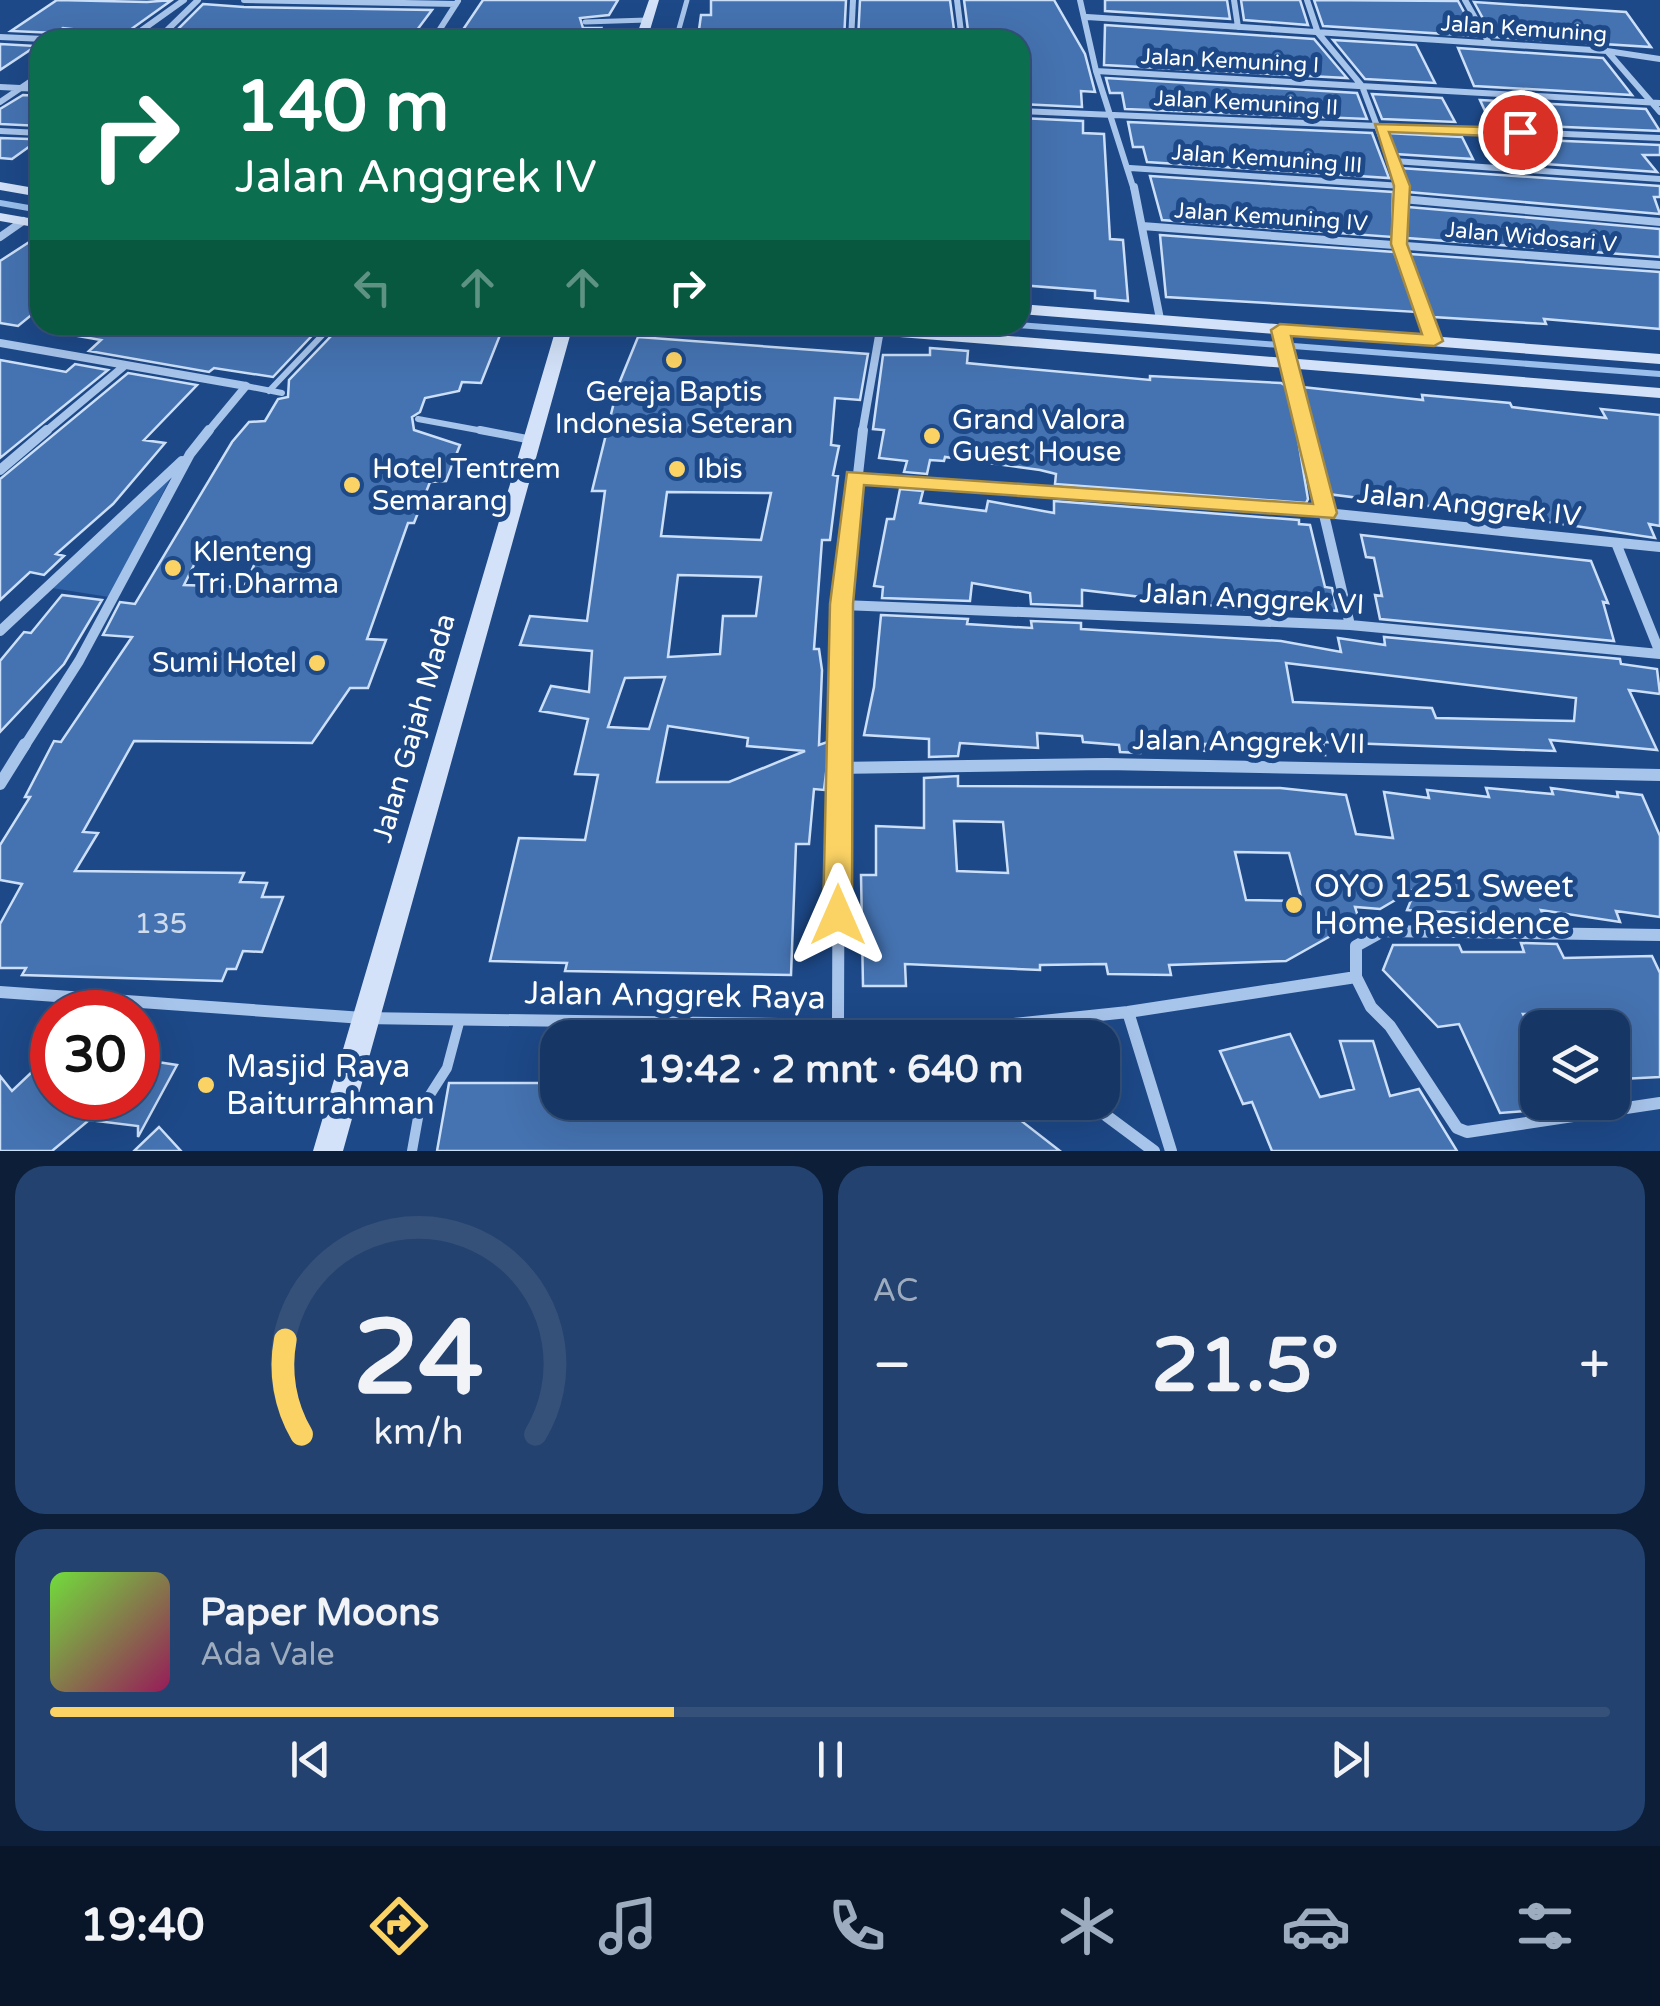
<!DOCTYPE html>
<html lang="id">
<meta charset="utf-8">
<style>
:root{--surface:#163766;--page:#23426f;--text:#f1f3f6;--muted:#9eacbf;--line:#35517a;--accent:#fbd365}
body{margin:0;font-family:"Varela Round",sans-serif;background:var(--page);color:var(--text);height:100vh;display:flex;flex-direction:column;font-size:38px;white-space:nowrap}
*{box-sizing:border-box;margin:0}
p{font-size:32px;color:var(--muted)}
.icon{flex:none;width:55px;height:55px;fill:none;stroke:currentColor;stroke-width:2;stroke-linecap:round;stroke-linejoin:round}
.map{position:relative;height:1151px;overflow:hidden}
.details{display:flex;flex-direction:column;gap:15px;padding:15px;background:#0c1e38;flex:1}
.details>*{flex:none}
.hud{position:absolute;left:30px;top:30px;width:1000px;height:305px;border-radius:30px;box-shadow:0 10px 40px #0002,0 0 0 2px var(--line);background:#0b6e4f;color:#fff;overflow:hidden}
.tools{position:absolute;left:1520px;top:1010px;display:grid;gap:20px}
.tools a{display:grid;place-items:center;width:110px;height:110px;border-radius:20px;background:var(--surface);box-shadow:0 10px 40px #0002,0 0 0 2px var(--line);font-size:50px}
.speed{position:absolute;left:30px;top:990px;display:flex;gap:20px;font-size:50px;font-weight:700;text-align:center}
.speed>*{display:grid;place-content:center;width:130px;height:130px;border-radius:50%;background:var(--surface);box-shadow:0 10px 40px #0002,0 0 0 2px var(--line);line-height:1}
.speed .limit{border:15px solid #d22;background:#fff;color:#111}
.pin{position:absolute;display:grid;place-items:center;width:85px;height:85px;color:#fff;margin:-42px;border:5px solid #fff;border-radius:50%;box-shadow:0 2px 10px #0007}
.me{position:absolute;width:110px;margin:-55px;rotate:0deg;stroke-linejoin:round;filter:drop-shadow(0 0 8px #0008)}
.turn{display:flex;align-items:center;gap:35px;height:210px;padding:0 40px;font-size:45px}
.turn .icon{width:130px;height:130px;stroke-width:2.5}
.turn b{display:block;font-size:70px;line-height:85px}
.lanes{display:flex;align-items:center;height:95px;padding:0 40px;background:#0003;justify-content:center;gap:50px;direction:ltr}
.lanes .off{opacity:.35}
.big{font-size:75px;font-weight:700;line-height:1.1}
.details .tile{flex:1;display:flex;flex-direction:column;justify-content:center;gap:15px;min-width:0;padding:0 35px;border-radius:30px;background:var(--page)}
.details .dial{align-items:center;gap:0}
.dial svg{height:260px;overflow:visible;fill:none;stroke:var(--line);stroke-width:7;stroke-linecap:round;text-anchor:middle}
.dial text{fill:var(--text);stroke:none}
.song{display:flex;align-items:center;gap:30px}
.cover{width:120px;height:120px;border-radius:15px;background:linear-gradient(135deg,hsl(100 70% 55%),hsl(330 70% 35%))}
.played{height:10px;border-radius:5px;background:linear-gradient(90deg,var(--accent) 40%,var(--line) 40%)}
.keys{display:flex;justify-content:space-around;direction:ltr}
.heat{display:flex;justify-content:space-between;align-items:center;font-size:55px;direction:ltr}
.details .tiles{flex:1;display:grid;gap:15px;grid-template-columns:1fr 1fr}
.tile:last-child{grid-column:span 2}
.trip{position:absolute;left:540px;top:1020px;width:580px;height:100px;border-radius:30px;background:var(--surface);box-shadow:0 10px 40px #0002,0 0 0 2px var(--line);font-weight:700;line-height:100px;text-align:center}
.tabs{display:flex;height:160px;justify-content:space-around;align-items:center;background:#091629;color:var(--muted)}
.tabs .icon{width:70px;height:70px}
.tabs .current{color:var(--accent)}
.tabs b{font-size:45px;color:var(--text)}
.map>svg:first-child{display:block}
.green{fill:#3063a6}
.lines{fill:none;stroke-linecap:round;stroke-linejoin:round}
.stream{stroke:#9abfed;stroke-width:6}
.building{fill:#4573b1;stroke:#ccdff8;stroke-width:2.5;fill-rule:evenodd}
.lane-far3{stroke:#a7c4eb;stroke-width:5}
.lane-far2{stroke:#a7c4eb;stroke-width:6}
.lane-far1{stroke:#a7c4eb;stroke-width:8}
.lane{stroke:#a7c4eb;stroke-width:10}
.street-far3{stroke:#a7c4eb;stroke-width:6}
.street-far2{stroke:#a7c4eb;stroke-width:8}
.street-far1{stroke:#a7c4eb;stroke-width:10}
.street{stroke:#a7c4eb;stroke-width:12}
.secondary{fill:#d3e2f9;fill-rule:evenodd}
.route{fill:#fbd365;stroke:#a38942;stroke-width:2.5}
.poi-dot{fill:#fbd365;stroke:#1d4988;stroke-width:4}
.labels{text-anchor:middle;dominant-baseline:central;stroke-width:10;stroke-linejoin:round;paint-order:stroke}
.far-street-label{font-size:22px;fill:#fff;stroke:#1d4988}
.poi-label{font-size:28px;fill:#fff;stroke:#1d4988;text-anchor:start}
.street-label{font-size:28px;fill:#fff;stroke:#1d4988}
.near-number-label{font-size:28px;fill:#d0dcec}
.near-poi-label{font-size:32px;fill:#fff;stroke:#1d4988;text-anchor:start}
.near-street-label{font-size:32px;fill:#fff;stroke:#1d4988}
</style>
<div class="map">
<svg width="1660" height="1151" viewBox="0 0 1660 1151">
<rect width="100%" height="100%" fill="#1d4988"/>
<!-- green -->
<path class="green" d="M172 475 109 597 52 588Z"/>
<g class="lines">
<!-- stream -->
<path class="stream" d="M0 203 40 210
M1018 325 1660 374"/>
</g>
<!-- building -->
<path class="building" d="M57 0 147 2 172 0 123 35 63 28 56 33 11 31Z
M483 0H618L609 15 580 18 583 28H601L594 40H456Z
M711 0H846L844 40 698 37 701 15H711Z
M860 0H950L955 37 858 40Z
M964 0H1054L1085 54 1095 92 1081 91 1082 107 1020 104V40L969 38Z
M1105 0H1227L1230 19 1105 11Z
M1241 0H1300L1308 25 1244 20Z
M1314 0 1458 1 1477 36 1323 26Z
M1474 2 1626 12 1651 47 1493 37Z
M203 4 244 7 432 10 414 34 172 35Z
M1105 25 1314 39 1347 78 1104 65Z
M1333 40 1416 45 1435 83 1365 79Z
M0 44 36 46 0 70Z
M1458 48 1603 58 1632 95 1474 86Z
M1106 78 1357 93 1367 119 1125 109 1122 93H1110Z
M1372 94 1442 98 1455 122 1382 119Z
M23 95 40 96V126L0 124V109Z
M1480 100 1646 109 1660 131 1491 124Z
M1020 118 1083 121V133L1104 134 1110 239 1123 240 1128 301 1095 298V291L1020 285Z
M1128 122 1372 133 1389 178 1147 162 1143 147H1133Z
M1387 133 1462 137 1473 159 1395 154Z
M0 138 29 139 37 141 12 159 0 158Z
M1497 138 1660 145V155H1643L1657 172 1502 161 1507 159Z
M1400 168 1660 186V197H1654L1660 214 1408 192Z
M1150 176 1393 192 1392 237 1162 220Z
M1408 207 1660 229V257L1407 238Z
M40 235V308L18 326 0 323V261Z
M1160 235 1394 252 1416 312 1166 297Z
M1410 254 1660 272V329L1544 319 1546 324 1433 317Z
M73 325H322L273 377 214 368 209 372 89 351 101 340 72 335Z
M350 325H504L481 383 462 382 459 391 425 398 420 412 412 417 414 430 460 445 446 481 430 482 414 523H408L367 639 386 640 368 688H350L312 743 134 741 83 832 98 833 75 871 244 873 240 882 267 883 262 897H283L262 952 243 951 236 969H227L222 981 22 975 26 968H0V924L22 884 0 880V845L30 797H25L54 741 61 742 132 637 103 635 120 602 135 604 232 442 249 422 265 421 278 399 288 397 289 380 335 332H346ZM202 549 261 550 244 587 184 585Z
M638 337 868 354 860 400 835 398 831 445 839 446 833 475 838 476 830 540H822L814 649H819L822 670 819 745 830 741 824 790 814 789 809 844H796L791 975 565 971 567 963 490 961 519 838 585 840 598 775 575 774 588 719 540 711 551 686 589 692 592 651 520 645 530 616 587 621 605 491H592L618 386ZM667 492 771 493 761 540 661 536ZM678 575 761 577 756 616H723L720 654 668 657ZM665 677 649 729 608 727 625 678ZM668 726 748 738 747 746 805 751 729 782H657Z
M930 348 968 351 967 363 1019 368 1150 380V376L1281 383 1286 386 1296 427 1308 499 1306 503 1055 484 1056 474 1040 470 945 457 944 461 930 460 927 474 904 472 907 461 879 458 884 430 873 429 883 355H930Z
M0 360 66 372 75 364 108 370 0 458Z
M128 373 197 385 144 440 165 443 113 504 56 554 64 556 44 575 30 572 0 600V479Z
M1302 387 1423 400 1422 395 1510 403 1512 407 1606 418 1601 409 1660 415V526L1649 524 1655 538 1462 509 1461 505 1426 506 1374 496 1375 500 1328 494Z
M900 489 923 491 920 503 986 511 988 501 1054 513V501L1299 520V524L1310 525 1325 587 1332 588 1337 611 1274 603 1276 613 1082 590V606L1031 604 1030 593 972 583 970 601 882 598 883 587 874 586 887 519H894Z
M1361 535 1591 561 1608 603 1603 602 1614 641 1380 619 1375 595 1382 596 1374 558 1366 557Z
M62 595 102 600 64 664 0 732V661L24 632 31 633Z
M881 615 968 619 967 624 1032 628 1031 621 1081 623V629L1281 641 1341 652 1338 638 1385 645 1384 637 1620 659 1621 664 1657 669 1660 694 1629 690 1657 750 1550 740 1555 751 1323 742 1325 755 1238 743 1205 744 1206 751 1139 747 1140 753 1120 752 1119 745 1083 742 1082 736 1037 733 1038 748 960 743 958 756 929 757V739L864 735 874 687ZM1286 663 1576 698 1574 721 1436 718 1432 708 1293 702Z
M958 776V786L1280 788 1346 795 1356 834 1393 838 1384 792 1429 798 1427 790 1489 797 1486 788 1553 794 1551 788 1618 797 1617 792 1642 795 1660 836V917L1616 911 1620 922 1541 910 1547 923H1521V916L1407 910 1416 888 1380 909 1355 907 1359 920 1286 961 1169 965 1171 975 1108 974 1106 964 1040 965V970L905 964 906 986H863L861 875H876V826L924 828V778ZM954 821 1003 822 1008 873 957 871ZM1235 852 1289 853 1302 901 1246 900Z
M1521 943 1557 944 1564 958 1652 956 1660 973V1077L1621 1079 1612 1061V1028H1570L1564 1014H1523L1538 1044V1110L1500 1113 1459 1024 1438 1027 1383 970 1393 945H1459L1462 952H1524Z
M1290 1034 1320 1097 1354 1089 1340 1041H1373L1390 1096 1419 1089 1457 1151H1272L1252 1102 1243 1104 1220 1051Z
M52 1053V1098H138V1059L177 1065 138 1137V1126L89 1120 52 1151H0V1076L12 1091Z
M449 1083H558V1102H997L1060 1151H437Z
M159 1127 181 1151H134Z"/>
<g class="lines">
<!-- lane-far3 -->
<path class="lane-far3" d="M585 22 647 20
M677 36 687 0"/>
<!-- lane-far2 -->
<path class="lane-far2" d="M337 325 343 326
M246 386 282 393
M269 391 332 325
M418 419 494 433"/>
<!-- lane-far1 -->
<path class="lane-far1" d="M480 430 532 440"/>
<!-- lane -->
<path class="lane" d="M412 1151 419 1112 447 1068 460 1019"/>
<!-- street-far3 -->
<path class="street-far3" d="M244 0 456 4
M957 0 962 40
M1080 0 1096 71 1134 190
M1234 0 1238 27
M1307 0 1318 33 1362 86 1401 190
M1465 0 1489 43
M1087 17 1607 51 1660 59
M0 37 66 40
M128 40 184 0
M157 40 198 0
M433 40 458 1
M851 40 853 0
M1607 51 1660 112
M1096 71 1660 103
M0 87 40 89
M0 102 40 75
M1020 111 1660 138
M0 131 40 133
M1394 161 1660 179
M1130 168 1402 186"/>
<!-- street-far2 -->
<path class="street-far2" d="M1134 187 1160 319
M1401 187 1399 244 1434 341
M1402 199 1660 222
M1142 226 1660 265
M0 237 23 221
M1280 329 1305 433
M0 343 246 386
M44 433 123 367
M207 433 246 386
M862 433 880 330"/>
<!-- street-far1 -->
<path class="street-far1" d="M1304 430 1350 625
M0 470 47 430
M854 477 1326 513 1660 547
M1616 543 1660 653
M842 605 1350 625 1660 654
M0 631 182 461
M24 747 79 661 190 454 209 430
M839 747 845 590 863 430"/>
<!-- street -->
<path class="street" d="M836 768 1106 764 1660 775
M0 784 25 744
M1660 935 1383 931 1356 946V977L1371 1007 1390 1026 1457 1128 1467 1132 1660 1103
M0 992 363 1018 985 1027 1128 1012 1356 977
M1128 1012 1171 1151
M838 1025 839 744
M1088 1102 1154 1151"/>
<!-- secondary -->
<path class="secondary" d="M649 0H659L647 40H635Z
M0 182 40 189V197L0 190Z
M0 213 40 220V228L0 221Z
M1020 304 1660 354V364L1020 314Z
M557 325H573L343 1151H313Z
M804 325H872L1660 388V398L812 330Z"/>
</g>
<!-- route -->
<path class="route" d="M1375 124 1520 128 1527 132 1520 137 1389 132 1410 186 1407 244 1443 341 1434 346 1291 336 1337 513 1334 518 864 485 853 604 852 915 848 925 838 929 827 925 823 915 830 604 847 472 1313 504 1271 330 1280 324 1422 334 1391 244 1394 186Z"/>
<!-- markers -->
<g class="poi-dot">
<circle cx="674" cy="360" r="10"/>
<circle cx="932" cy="436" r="10"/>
<circle cx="677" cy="469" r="10"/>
<circle cx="352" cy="485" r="10"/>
<circle cx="173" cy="568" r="10"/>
<circle cx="317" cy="663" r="10"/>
<circle cx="1294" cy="905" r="10"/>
<circle cx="206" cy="1085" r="10"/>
</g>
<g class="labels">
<!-- far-street labels -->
<g class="far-street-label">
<text transform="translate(1524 29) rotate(4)">Jalan Kemuning</text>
<text transform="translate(1230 61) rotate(3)">Jalan Kemuning I</text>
<text transform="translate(1246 103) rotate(3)">Jalan Kemuning II</text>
<text transform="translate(1267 159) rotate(4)">Jalan Kemuning III</text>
<text transform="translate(1271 217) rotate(4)">Jalan Kemuning IV</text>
<text transform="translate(1531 237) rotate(5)">Jalan Widosari V</text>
</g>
<!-- poi labels -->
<g class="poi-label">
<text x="674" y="392" text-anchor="middle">Gereja Baptis<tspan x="674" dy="32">Indonesia Seteran</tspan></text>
<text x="952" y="420">Grand Valora<tspan x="952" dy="32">Guest House</tspan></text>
<text x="372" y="469">Hotel Tentrem<tspan x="372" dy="32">Semarang</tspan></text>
<text x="697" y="469">Ibis</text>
<text x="193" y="552">Klenteng<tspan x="193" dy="32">Tri Dharma</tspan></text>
<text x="297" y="663" text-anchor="end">Sumi Hotel</text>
</g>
<!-- street labels -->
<g class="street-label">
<text transform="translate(1469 505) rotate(6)">Jalan Anggrek IV</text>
<text transform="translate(1252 599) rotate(3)">Jalan Anggrek VI</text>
<text transform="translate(414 728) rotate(-74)">Jalan Gajah Mada</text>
<text transform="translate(1249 742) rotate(1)">Jalan Anggrek VII</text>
</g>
<!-- near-number labels -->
<g class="near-number-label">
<text x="161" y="924">135</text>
</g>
<!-- near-poi labels -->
<g class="near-poi-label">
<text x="1314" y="887">OYO 1251 Sweet<tspan x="1314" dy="37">Home Residence</tspan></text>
<text x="226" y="1067">Masjid Raya<tspan x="226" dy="37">Baiturrahman</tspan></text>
</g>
<!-- near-street labels -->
<g class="near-street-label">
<text transform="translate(675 996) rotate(1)">Jalan Anggrek Raya</text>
</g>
</g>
</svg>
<div class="tools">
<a><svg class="icon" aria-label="layers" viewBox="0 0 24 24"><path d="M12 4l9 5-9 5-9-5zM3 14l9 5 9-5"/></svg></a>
</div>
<div class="speed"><div class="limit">30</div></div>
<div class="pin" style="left:1520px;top:132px;background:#d93025"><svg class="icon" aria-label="arrive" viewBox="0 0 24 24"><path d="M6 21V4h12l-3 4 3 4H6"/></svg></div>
<svg class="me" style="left:838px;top:915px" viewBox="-20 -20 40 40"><path d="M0-17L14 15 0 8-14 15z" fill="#fbd365" stroke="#fff" stroke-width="4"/></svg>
<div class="trip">19:42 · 2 mnt · 640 m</div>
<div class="hud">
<div class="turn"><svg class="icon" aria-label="right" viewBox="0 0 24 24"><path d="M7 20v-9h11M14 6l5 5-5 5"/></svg><div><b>140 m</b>Jalan Anggrek IV</div></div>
<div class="lanes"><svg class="icon off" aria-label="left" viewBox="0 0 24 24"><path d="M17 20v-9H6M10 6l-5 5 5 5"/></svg><svg class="icon off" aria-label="ahead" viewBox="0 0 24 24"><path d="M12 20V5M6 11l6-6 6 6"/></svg><svg class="icon off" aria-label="ahead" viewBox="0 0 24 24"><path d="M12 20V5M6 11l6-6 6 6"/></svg><svg class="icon" aria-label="right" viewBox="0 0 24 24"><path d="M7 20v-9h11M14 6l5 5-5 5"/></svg></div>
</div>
</div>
<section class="details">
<div class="tiles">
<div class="tile dial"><svg viewBox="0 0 100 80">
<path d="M14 69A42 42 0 1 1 86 69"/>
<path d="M14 69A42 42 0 0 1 9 40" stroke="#fbd365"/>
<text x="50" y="56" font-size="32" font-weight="700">24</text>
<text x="50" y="72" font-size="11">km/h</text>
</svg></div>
<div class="tile"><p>AC</p>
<div class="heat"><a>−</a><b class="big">21.5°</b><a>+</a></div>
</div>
<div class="tile">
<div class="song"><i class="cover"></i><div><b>Paper Moons</b><p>Ada Vale</p></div></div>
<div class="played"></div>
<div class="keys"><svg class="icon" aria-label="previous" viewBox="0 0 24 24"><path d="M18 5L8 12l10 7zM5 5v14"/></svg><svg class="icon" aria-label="pause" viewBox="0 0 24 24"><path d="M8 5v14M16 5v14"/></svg><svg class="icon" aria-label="next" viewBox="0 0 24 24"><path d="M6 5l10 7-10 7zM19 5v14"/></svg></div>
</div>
</div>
</section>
<nav class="tabs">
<b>19:40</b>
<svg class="icon current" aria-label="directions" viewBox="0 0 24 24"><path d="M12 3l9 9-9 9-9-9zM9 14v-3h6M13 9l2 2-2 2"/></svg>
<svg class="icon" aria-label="music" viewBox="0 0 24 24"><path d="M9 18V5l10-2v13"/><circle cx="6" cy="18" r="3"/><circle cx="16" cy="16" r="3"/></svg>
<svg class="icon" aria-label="phone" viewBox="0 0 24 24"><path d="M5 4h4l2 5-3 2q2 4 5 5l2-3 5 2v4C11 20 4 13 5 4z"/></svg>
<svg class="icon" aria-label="climate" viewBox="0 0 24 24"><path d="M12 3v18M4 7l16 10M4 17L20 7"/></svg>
<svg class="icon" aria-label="car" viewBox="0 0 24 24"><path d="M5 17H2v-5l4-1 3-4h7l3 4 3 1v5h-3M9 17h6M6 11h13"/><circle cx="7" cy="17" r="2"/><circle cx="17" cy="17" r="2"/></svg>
<svg class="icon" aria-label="filters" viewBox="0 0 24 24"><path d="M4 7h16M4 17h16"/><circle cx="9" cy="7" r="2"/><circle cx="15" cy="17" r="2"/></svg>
</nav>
